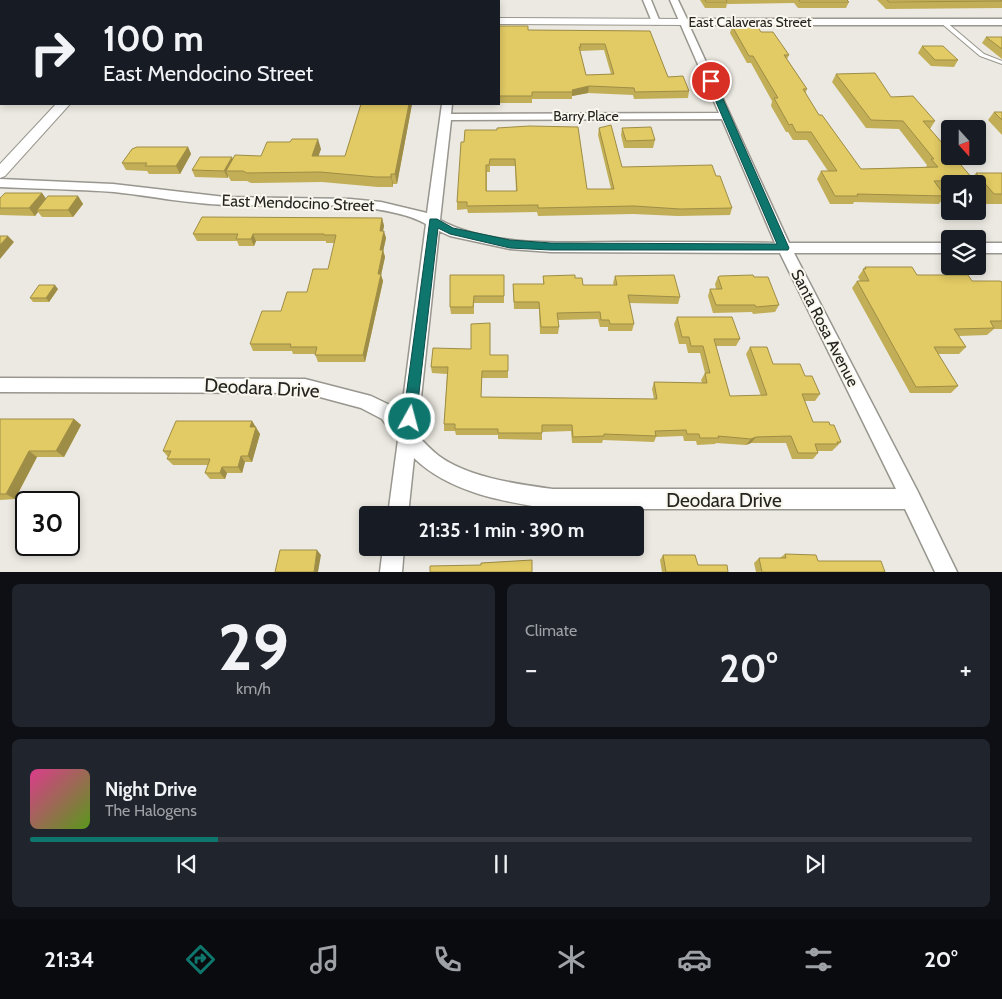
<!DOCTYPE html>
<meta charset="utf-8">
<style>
:root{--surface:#171b24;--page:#20242c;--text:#f1f3f6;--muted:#9ea1a6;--line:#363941;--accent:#0f766e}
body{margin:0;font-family:Cabin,sans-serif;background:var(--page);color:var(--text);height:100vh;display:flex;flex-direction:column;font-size:19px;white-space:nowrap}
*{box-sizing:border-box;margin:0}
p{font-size:16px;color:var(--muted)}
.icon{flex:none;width:28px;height:28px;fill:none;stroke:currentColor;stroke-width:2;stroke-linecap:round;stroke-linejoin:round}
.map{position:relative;height:572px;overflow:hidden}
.panel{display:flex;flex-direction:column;gap:12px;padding:12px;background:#0d0f14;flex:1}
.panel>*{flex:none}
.hud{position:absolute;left:0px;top:0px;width:500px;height:105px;box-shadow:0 2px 8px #0003;background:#171b24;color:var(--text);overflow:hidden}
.needle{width:32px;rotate:159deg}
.fabs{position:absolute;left:941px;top:120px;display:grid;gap:10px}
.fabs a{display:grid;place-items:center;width:45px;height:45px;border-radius:5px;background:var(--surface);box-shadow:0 2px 8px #0003;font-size:25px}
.speed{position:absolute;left:15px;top:491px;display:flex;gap:10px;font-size:25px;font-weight:700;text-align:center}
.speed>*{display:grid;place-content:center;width:65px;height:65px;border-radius:50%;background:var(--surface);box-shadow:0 2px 8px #0003;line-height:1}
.speed .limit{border:2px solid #111;border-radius:8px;background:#fff;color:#111}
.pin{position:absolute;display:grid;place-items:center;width:42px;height:42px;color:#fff;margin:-21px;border:2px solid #fff;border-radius:50%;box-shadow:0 1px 5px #0007}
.me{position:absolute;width:55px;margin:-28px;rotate:7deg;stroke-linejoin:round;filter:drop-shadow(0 0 4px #0008)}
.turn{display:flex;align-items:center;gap:18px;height:105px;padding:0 20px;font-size:22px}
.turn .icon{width:65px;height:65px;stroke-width:2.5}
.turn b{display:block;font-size:35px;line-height:42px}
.big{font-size:38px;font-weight:700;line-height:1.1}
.panel .widget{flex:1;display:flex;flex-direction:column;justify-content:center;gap:8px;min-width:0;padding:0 18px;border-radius:8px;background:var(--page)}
.panel .dial{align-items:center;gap:0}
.dial b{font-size:65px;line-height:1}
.song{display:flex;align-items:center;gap:15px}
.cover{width:60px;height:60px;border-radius:8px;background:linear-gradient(135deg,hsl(330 70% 55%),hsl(90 70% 35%))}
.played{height:5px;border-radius:2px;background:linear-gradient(90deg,var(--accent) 20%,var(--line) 20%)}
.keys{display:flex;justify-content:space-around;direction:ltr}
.heat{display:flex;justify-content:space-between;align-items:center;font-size:28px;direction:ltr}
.panel .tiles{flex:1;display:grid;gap:12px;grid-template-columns:1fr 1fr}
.widget:last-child{grid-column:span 2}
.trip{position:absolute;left:359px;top:506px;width:285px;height:50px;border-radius:5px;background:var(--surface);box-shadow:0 2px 8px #0003;font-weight:700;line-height:50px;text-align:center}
.menu{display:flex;height:80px;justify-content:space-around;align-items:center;background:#090b0e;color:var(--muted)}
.menu .icon{width:35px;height:35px}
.menu .active{color:var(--accent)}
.menu b{font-size:22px;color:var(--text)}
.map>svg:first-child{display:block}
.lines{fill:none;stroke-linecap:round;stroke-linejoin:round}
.service-casing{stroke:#98968e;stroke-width:2}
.minor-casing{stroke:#98968e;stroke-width:3}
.tertiary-casing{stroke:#98968e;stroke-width:2}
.service{fill:#fff;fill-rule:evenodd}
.minor{fill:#fff;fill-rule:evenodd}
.tertiary{fill:#fff;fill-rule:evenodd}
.wall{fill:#c2ae56;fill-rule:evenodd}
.shaded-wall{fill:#9e8d46}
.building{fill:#e2ca64;stroke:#9e8d46;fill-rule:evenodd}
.route{fill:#0f766e;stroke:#0a4d48}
.labels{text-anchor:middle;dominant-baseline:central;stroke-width:4;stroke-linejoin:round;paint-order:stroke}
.far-street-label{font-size:14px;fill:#252421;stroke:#f9f7ee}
.street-label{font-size:16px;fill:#252421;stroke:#f9f7ee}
.near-street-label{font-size:19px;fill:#252421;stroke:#f9f7ee}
</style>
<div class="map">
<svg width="1002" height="572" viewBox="0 0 1002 572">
<rect width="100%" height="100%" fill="#ebe9e1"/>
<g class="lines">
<defs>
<path id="service" d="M252 0H256L255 1H251Z
M941 21H945L984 54 1002 61V64L980 56 941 23Z
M0 57H1V60H0Z"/>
<path id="minor" d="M643 0H651L660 22 659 24H653L652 22Z
M670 0H678L687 19H1002V25H689L789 243H950V253H794L918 492 957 572H935L905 509H553C505 502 450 493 414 458L408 515H388L398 440 382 419 361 408 305 393 0 392V378L305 379 371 396 394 407 401 416 426 224C380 198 281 207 227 205 189 204 152 196 114 192 76 189 38 189 0 187V179L113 184 225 197 350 199 381 202 427 213 442 104H452L451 114 719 113ZM722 119 775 243C724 242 674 242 623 242 565 242 492 248 440 220L451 120ZM439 231 450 236 510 249 551 252 780 253 896 489H553C518 484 469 478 439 456 431 450 424 442 417 435Z
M978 243H1002V253H978Z
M383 548H404L402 572H380Z"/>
<path id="tertiary" d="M0 18H1V24H0Z
M499 18 684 19 690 22 684 25 499 24Z
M56 104H70L5 176 0 178V164Z"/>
</defs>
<!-- service casing -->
<use href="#service" class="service-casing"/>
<!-- minor casing -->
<use href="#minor" class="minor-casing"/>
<!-- tertiary casing -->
<use href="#tertiary" class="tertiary-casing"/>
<!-- service -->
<use href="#service" class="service"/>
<!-- minor -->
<use href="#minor" class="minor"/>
<!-- tertiary -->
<use href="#tertiary" class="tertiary"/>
</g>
<!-- wall -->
<path class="wall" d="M0 0H18L16 1H1V7H0Z
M74 0H116L114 1H74Z
M199 0H227L226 1H200Z
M700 0H847L849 2 846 8H798L794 3 727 4 726 8H705Z
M877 0H1002V8L886 9Z
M499 26 528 30 650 31 668 77 689 91 688 98 634 99 633 95 588 93 572 96V99H532V103H499ZM604 50 611 74 586 75 580 51Z
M732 26 761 32 789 55 787 59 807 89 805 94 819 115 861 169 926 167 927 165 899 129 866 128 832 82 836 74 891 97 935 121 930 129 972 178 976 173H1002V204H985L978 195V184H950V189H940L945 196 939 204 854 202 853 204H830L817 179 821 171H828L807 140H793L788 132H786L771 106 772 101 751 63H747L730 33Z
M986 37H1002V59L982 43Z
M922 46 958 60 954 67 931 66 918 53Z
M361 104H412L397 184H393V187H378L322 182 251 183 247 181H231L228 176V178L195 177 192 170 233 160 261 156 321 149 318 156H345Z
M994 112H1002V135L988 120Z
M599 128 622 167 716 176 732 208 730 215 678 216 633 214 538 216 537 212 468 213 467 209 457 210V202L464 142 465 130 587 189H611L598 135ZM490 166H515L516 191H487V172H490Z
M622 128 655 140 653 148H624L621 135Z
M188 147 191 154 180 174H149L147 171 126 170 122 163Z
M42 193 46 199 78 196 83 204 73 217H42L38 212 35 216 0 215V198Z
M382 218 384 226 383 231 386 238 383 250 385 257 381 275 383 281 365 362H318L315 354H293L292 351H253L250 344 281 311 307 292 328 269 335 243H326V241H256L254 246H239L237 241H197L193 234Z
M865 267 917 275 972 281 1002 282V329H994L987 335 959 336 966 347 959 354H938L958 386 951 393H910L852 288 857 281H860L858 277Z
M504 275V303H474V314H451L450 307Z
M543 276 575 278 583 285H614L613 283 615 276 680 297 678 304 629 303 634 324 632 331H608V327H600L598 319 558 320 559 327 558 334H540L539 309H514L513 284H543Z
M718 277H754L779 305 775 312 753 314 752 312 713 313 708 296 710 289H716L715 284Z
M58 289 49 302H33L30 298Z
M677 317 740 339 736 346H716L730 396H761L746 354 750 347 773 364 805 376 820 394 815 401H805L813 422 830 425 841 442 832 451H817L818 453 813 459H792L786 443H751L746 445 716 443 715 444 697 445 696 441H684L683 436 656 437 654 442 603 440 602 443H572L571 431 542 432V440L498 439V435H456L455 431H444V424L447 374 432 373 431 367 490 355H508V378H482L481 397 654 399 652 389 654 382 702 383 701 380 705 373 700 353H688L686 344H679L674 324Z
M0 419H74L81 425 64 457H37L15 499 0 500Z
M252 421 260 434 252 462H245L242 473H227L225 479H210L205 473 208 465H173L167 459 168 457 163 451Z
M785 554 818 561 885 572H756L754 563 759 558H780Z
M663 555 698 565 728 572H662L660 560Z"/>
<!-- shaded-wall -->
<path class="shaded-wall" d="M4 0H18L16 1H5Z
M104 0H116L114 1H105Z
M589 86 588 93 572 96V90Z
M409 104H412L397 184 395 174Z
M318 139 321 149 315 166 312 156Z
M188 147 191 154 180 174 176 166Z
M232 157 235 164 226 171 228 176V178L224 171Z
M391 174 393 184V187L391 177Z
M42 193 47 200 37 210 38 212 35 216 29 208Z
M78 196 83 204 73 217 68 210Z
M382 218 384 226 381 238 380 231Z
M384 231 386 238 382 257 380 250Z
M253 234 256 241 254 246 251 239Z
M8 236 14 242 0 259V245Z
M383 250 385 257 381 275 383 281 365 362 363 355Z
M55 285 58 289 49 302 46 298Z
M74 419 81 425 64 457 56 451Z
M252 421 260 434 252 462 248 456 250 427Z
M756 437 751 443 746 445 751 439Z
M29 451 37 457 15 499 6 494Z
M241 456 245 462 242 473 238 467Z
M222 467 227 473 225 479 220 473Z
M317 550 321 555 318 572H314Z"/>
<!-- building -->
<path class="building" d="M705 0H726L727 2H706Z
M799 0H847L849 2H800Z
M887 0H1002V1L889 2Z
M499 26H528V30L650 31 668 77 683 76 689 91 635 92 634 88 589 86 572 90 573 92H532V96H499ZM580 44H605L614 74 586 75 579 47H581Z
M732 26H757L761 32H773L789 55H784L807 89H803L819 115H822L861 169 938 167 931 159H934L903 121 871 120 836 74 875 73 891 97 913 96 935 121H923L950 152V156H953L974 180 934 181 945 196 857 194 858 196H835L821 171H837L811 132H796L792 124 789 125 774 98H778L753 56H749Z
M986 37H1002V49Z
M922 46H943L958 60H935Z
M361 104H409L395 174H391V177H376L320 172 247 173 243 171H226L235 155 261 156 267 142H290L292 139H318L312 156H345Z
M994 112H1002V120Z
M611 125 622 167 712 165 716 176H720L732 208 680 209 634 206 538 208V205L467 206V202H457L461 142H464L465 130H497V128L529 126 578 127 587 189H614L599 128ZM490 159H515L517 191H486V165H489Z
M651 127 655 140 626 141 622 128Z
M137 147H188L176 166H145L147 163H122L132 149Z
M200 157H232L224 171 192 170Z
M976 173H1002V194H994Z
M5 193H42L29 208H0V198Z
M48 196H78L68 210H37Z
M202 217 382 218 380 231H384L380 250H383L378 274H381L363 355H315L317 347H290L291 344H250L262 311H281L287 292H307L313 269H328L336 235H324V234H253L251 239H236L238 234H193Z
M0 236H8L0 245Z
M865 267H912L917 275H968L972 281H1000L1002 282V321H990L994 328 954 329 966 347H934L958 386 916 387 857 281H869L863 269H866Z
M450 275H504V296H474L473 307H450Z
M575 275V278H582L583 285H617L615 276 674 275 680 297 628 295 634 324H610L609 320H601L600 312 557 313 559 327H541L539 302H514L513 284H544L543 276Z
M753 275 754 277H768L779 305 756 307 755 305H716L710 289H722L718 277 720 276Z
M39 285H55L46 298H30Z
M677 317H732L740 339H714L730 396 767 395 750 347H767L773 364H800L805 376H812L820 394H802L813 422H829L830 425H834L841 442H837L838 444H815L818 453H798L791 436 756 437 751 439 718 436 719 438H700L699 434H687L686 430 655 431 656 436 604 434V436L573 437 572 425H542V433H498V429H455V424H444L448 367H431L433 348 471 349V324L490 323V355H508V371H482L481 397 657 399 654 382 707 383 705 373H710L703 346H691L689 337H682Z
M0 419H74L56 451H29L6 494H0Z
M176 421H252L250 427H256L248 456H241L238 467H222L220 473H205L210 459H167L171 451H163Z
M280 550H317L314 572H275Z
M785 554 816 555 818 561H881L885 572H762L759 558H786Z
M663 555H695L698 565H727L728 572H666Z
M532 560V572H430V566L481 565V563Z"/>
<!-- route -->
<path class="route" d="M708 79 715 81 789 248 788 250H551L510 248 450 234 438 228 416 419 414 423 410 425 405 423 403 419 430 219H437L453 228 510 240 551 243 777 244 707 81Z"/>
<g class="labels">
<!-- far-street labels -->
<g class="far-street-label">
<text x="750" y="22">East Calaveras Street</text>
<text x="586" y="116">Barry Place</text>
</g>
<!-- street labels -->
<g class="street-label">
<text transform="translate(298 203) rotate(2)">East Mendocino Street</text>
<text transform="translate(825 328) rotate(63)">Santa Rosa Avenue</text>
</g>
<!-- near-street labels -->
<g class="near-street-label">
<text transform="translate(262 388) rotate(3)">Deodara Drive</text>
<text x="724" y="500">Deodara Drive</text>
</g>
</g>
</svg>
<div class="fabs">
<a><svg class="needle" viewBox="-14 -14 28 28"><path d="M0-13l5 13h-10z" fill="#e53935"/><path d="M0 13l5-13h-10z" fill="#9ea1a6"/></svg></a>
<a><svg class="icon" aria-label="sound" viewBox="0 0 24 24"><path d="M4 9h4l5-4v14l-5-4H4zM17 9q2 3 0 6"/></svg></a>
<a><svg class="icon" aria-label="layers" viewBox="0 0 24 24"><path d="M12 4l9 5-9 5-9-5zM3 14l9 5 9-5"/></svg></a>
</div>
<div class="speed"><div class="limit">30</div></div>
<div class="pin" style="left:711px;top:81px;background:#d93025"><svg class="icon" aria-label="arrive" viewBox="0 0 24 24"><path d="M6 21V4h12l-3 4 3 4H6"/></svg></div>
<svg class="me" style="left:410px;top:419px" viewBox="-20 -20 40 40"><circle r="17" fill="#0f766e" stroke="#fff" stroke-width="3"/><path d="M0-11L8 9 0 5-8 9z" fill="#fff"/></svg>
<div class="trip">21:35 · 1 min · 390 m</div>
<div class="hud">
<div class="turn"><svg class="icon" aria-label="right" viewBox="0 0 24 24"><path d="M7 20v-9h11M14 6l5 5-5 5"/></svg><div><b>100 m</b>East Mendocino Street</div></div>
</div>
</div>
<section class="panel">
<div class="tiles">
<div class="widget dial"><b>29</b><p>km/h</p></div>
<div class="widget"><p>Climate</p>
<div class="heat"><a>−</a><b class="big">20°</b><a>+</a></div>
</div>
<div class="widget">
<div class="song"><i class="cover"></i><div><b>Night Drive</b><p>The Halogens</p></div></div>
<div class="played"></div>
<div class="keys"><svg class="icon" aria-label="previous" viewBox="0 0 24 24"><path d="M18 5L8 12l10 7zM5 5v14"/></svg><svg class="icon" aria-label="pause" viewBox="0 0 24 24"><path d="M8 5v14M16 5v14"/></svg><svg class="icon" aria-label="next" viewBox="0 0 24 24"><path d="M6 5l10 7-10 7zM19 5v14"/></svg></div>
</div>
</div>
</section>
<nav class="menu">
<b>21:34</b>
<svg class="icon active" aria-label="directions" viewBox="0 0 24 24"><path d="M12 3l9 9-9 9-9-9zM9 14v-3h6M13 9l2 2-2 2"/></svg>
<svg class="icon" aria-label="music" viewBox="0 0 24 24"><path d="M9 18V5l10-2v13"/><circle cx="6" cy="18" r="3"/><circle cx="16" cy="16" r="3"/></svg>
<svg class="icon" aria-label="phone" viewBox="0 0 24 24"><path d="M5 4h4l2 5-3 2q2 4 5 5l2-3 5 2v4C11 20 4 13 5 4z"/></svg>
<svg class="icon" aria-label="climate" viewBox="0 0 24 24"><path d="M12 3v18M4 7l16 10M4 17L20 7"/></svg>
<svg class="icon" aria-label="car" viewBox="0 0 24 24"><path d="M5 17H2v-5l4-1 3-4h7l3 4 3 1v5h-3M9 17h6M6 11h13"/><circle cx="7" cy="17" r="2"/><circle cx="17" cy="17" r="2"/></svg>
<svg class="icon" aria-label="filters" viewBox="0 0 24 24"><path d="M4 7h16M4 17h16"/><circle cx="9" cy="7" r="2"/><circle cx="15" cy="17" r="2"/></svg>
<b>20°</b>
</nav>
